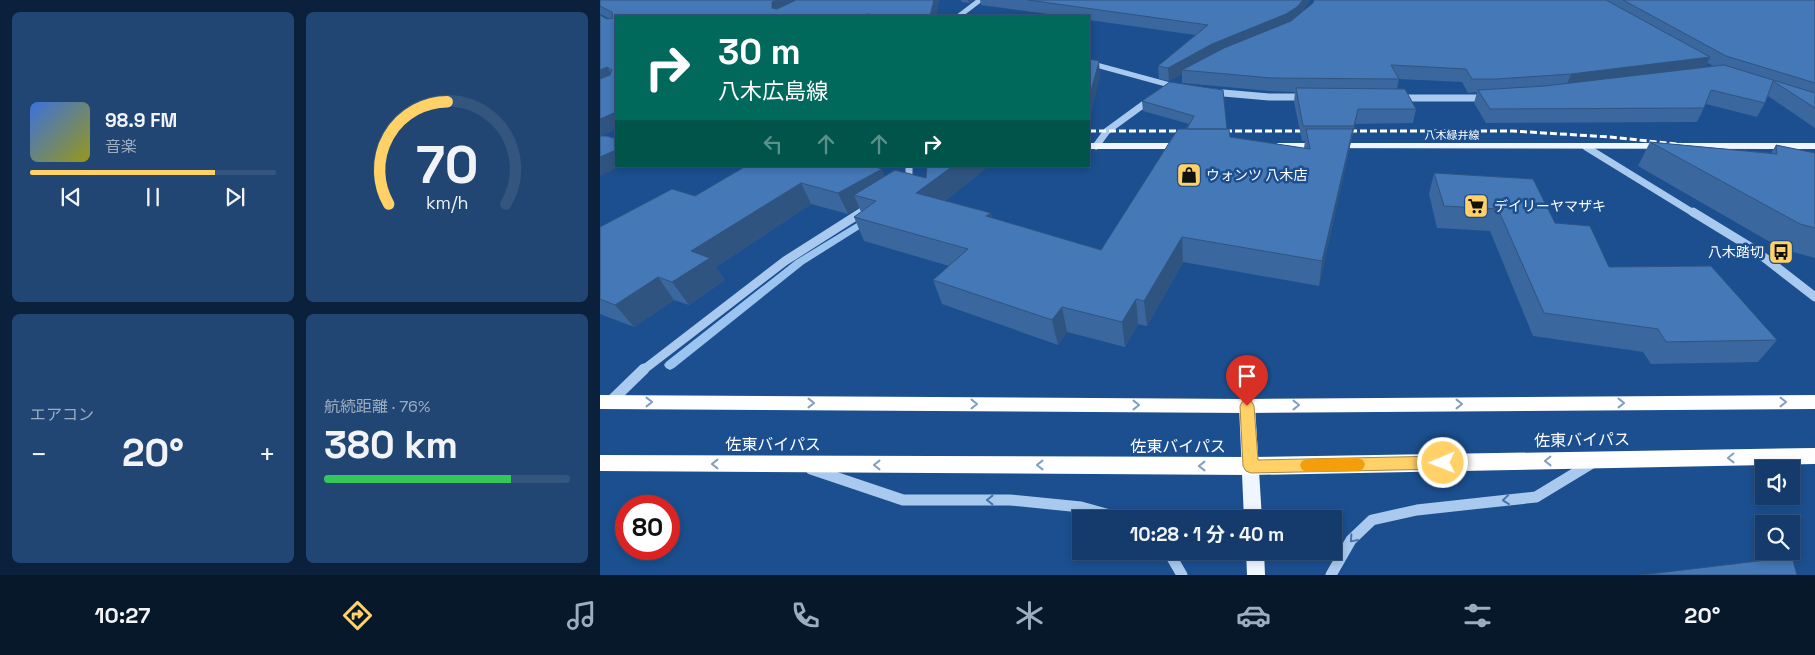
<!DOCTYPE html>
<html lang="ja">
<meta charset="utf-8">
<style>
:root{--surface:#143b6b;--page:#214673;--text:#f1f3f6;--muted:#9dadc1;--line:#33557e;--accent:#ffd166}
body{margin:0;font-family:"Space Grotesk","Noto Sans JP",sans-serif;background:var(--page);color:var(--text);height:100vh;display:flex;flex-direction:column;font-size:19px;white-space:nowrap}
*{box-sizing:border-box;margin:0}
p{font-size:16px;color:var(--muted)}
.icon{flex:none;width:28px;height:28px;fill:none;stroke:currentColor;stroke-width:2;stroke-linecap:round;stroke-linejoin:round}
.map{position:relative;flex:1;overflow:hidden}
.panel{display:flex;flex-direction:column;gap:12px;padding:12px;background:#0b203b;width:600px}
.panel>*{flex:none}
.top-card{position:absolute;left:15px;top:15px;width:475px;height:152px;border-radius:0px;box-shadow:0 2px 8px #0003,0 0 0 1px var(--line);background:#00695c;color:#fff;overflow:hidden}
.fabs{position:absolute;left:1155px;top:460px;display:grid;gap:10px}
.fabs a{display:grid;place-items:center;width:45px;height:45px;border-radius:0px;background:var(--surface);box-shadow:0 2px 8px #0003,0 0 0 1px var(--line);font-size:25px}
.speed{position:absolute;left:15px;top:495px;display:flex;gap:10px;font-size:25px;font-weight:700;text-align:center}
.speed>*{display:grid;place-content:center;width:65px;height:65px;border-radius:50%;background:var(--surface);box-shadow:0 2px 8px #0003,0 0 0 1px var(--line);line-height:1}
.speed .limit{border:8px solid #d22;background:#fff;color:#111}
.pin{position:absolute;display:grid;place-items:center;width:42px;height:42px;color:#fff;margin:-51px -21px;border-radius:50% 50% 50% 0;rotate:-45deg;box-shadow:0 0 5px #0007}
.pin .icon{rotate:45deg}
.me{position:absolute;width:55px;margin:-28px;rotate:269deg;stroke-linejoin:round;filter:drop-shadow(0 0 4px #0008)}
.turn{display:flex;align-items:center;gap:18px;height:105px;padding:0 20px;font-size:22px}
.turn .icon{width:65px;height:65px;stroke-width:2.5}
.turn b{display:block;font-size:35px;line-height:42px}
.lanes{display:flex;align-items:center;height:48px;padding:0 20px;background:#0003;justify-content:center;gap:25px;direction:ltr}
.lanes .off{opacity:.35}
.big{font-size:38px;font-weight:700;line-height:1.1}
.panel .widget{flex:1;display:flex;flex-direction:column;justify-content:center;gap:8px;min-width:0;padding:0 18px;border-radius:8px;background:var(--page)}
.panel .dial{align-items:center;gap:0}
.dial svg{height:130px;overflow:visible;fill:none;stroke:var(--line);stroke-width:7;stroke-linecap:round;text-anchor:middle}
.dial text{fill:var(--text);stroke:none}
.song{display:flex;align-items:center;gap:15px}
.cover{width:60px;height:60px;border-radius:8px;background:linear-gradient(135deg,hsl(220 70% 55%),hsl(60 70% 35%))}
.played{height:5px;border-radius:2px;background:linear-gradient(90deg,var(--accent) 75%,var(--line) 75%)}
.keys{display:flex;justify-content:space-around;direction:ltr}
.heat{display:flex;justify-content:space-between;align-items:center;font-size:28px;direction:ltr}
.charge{height:8px;border-radius:4px;background:linear-gradient(90deg,#34c759 76%,var(--line) 0)}
.panel .tiles{flex:1;display:grid;gap:12px;grid-template-columns:repeat(2,1fr)}
.trip{position:absolute;left:472px;top:510px;width:270px;height:50px;border-radius:0px;background:var(--surface);box-shadow:0 2px 8px #0003,0 0 0 1px var(--line);font-weight:700;line-height:50px;text-align:center}
.dock{display:flex;height:80px;justify-content:space-around;align-items:center;background:#08182b;color:var(--muted)}
.dock .icon{width:35px;height:35px}
.dock .current{color:var(--accent)}
.dock b{font-size:22px;color:var(--text)}
main{display:flex;flex:1;min-height:0}
.map>svg:first-child{display:block}
.lines{fill:none;stroke-linecap:round;stroke-linejoin:round}
.stream{fill:#9cc4f0;fill-rule:evenodd}
.minor-far3{stroke:#a9c9ee;stroke-width:5}
.minor-far2{stroke:#a9c9ee;stroke-width:7}
.minor-far1{stroke:#a9c9ee;stroke-width:9}
.minor{stroke:#a9c9ee;stroke-width:11}
.major{fill:#f0f6ff;fill-rule:evenodd}
.highway{fill:#fff;fill-rule:evenodd}
.rail{stroke:#fff;stroke-width:3;stroke-dasharray:7 3;stroke-linecap:butt}
.wall{fill:#3a679d;fill-rule:evenodd}
.shaded-wall{fill:#305480}
.building{fill:#4478b7;stroke:#305480}
.oneway{stroke:#829ec1}
.oneway2{stroke:#4674ac}
.route{fill:#ffd166;stroke:#a68842}
.slow{fill:#f59e0b}
.labels{text-anchor:middle;dominant-baseline:central;stroke-width:5;stroke-linejoin:round;paint-order:stroke}
.far-street-label{font-size:11px;fill:#fff;stroke:#1b4f8f}
.poi-label{font-size:14px;fill:#fff;stroke:#1b4f8f;text-anchor:start}
.near-street-label{font-size:16px;fill:#fff;stroke:#1b4f8f}
</style>
<main>
<section class="panel">
<div class="tiles">
<div class="widget">
<div class="song"><i class="cover"></i><div><b>98.9 FM</b><p>音楽</p></div></div>
<div class="played"></div>
<div class="keys"><svg class="icon" aria-label="previous" viewBox="0 0 24 24"><path d="M18 5L8 12l10 7zM5 5v14"/></svg><svg class="icon" aria-label="pause" viewBox="0 0 24 24"><path d="M8 5v14M16 5v14"/></svg><svg class="icon" aria-label="next" viewBox="0 0 24 24"><path d="M6 5l10 7-10 7zM19 5v14"/></svg></div>
</div>
<div class="widget dial"><svg viewBox="0 0 100 80">
<path d="M14 69A42 42 0 1 1 86 69"/>
<path d="M14 69A42 42 0 0 1 50 6" stroke="#ffd166"/>
<text x="50" y="56" font-size="32" font-weight="700">70</text>
<text x="50" y="72" font-size="11">km/h</text>
</svg></div>
<div class="widget"><p>エアコン</p>
<div class="heat"><a>−</a><b class="big">20°</b><a>+</a></div>
</div>
<div class="widget"><p>航続距離 · 76%</p><b class="big">380 km</b><div class="charge"></div></div>
</div>
</section>
<div class="map">
<svg width="1215" height="575" viewBox="0 0 1215 575">
<rect width="100%" height="100%" fill="#1b4f8f"/>
<g class="lines">
<!-- stream -->
<path class="stream" d="M270 215 274 216 275 218 274 220 204 264 74 368 70 370 66 368 64 365 66 362 196 260Z"/>
<!-- minor-far3 -->
<path class="minor-far3" d="M359 16 380 0
M489 63 577 87
M612 92 624 93"/>
<!-- minor-far2 -->
<path class="minor-far2" d="M612 92 669 97H706
M799 98H886
M496 146 507 131 551 99
M986 147 1095 214
M309 166V183
M260 214 264 211"/>
<!-- minor-far1 -->
<path class="minor-far1" d="M1093 212 1152 248 1215 297
M42 371 185 261 262 212"/>
<!-- minor -->
<path class="minor" d="M10 402 44 369
M211 469 303 500H410L481 507 524 519
M568 551 582 575
M731 575 751 540 772 520 817 510 936 497 992 463"/>
<!-- major -->
<path class="major" d="M489 143H583L588 146 583 149H489Z
M678 143H1215V149L675 148 673 146Z
M647 400 652 402 655 406 662 519H644L639 406 642 402Z
M646 551H664L665 575H647Z"/>
<!-- highway -->
<path class="highway" d="M0 395 647 399 1215 395V409L647 413 0 409Z
M1215 448V464L651 475 0 471V455L651 457Z"/>
<!-- rail -->
<path class="rail" d="M489 131H592
M615 131H715
M740 131H912L1010 137 1086 145"/>
</g>
<!-- wall -->
<path class="wall" d="M0 0H339L336 16H16V129L0 136 7 19H10L0 14Z
M361 0H374L369 3 362 2Z
M380 0H710L702 12 713 3 714 0H1215V128L1168 96 1165 103 1157 117 1106 104 1097 122 886 123 874 103 877 92 868 93 862 82 799 79 797 89 816 109 813 123 755 124 719 286 583 262 547 326 538 324 525 347 467 332 458 345 342 304 333 280 349 266 264 241 254 217 261 212 259 207 248 214 211 204 116 267 125 280 89 305 74 300 34 327 0 314V227L95 196 146 166 285 176 326 178 386 168 345 201 391 213 392 218 501 250 589 124 543 111 542 101 570 82 627 129 630 137 704 148 705 141H702L694 102 695 92 670 91 582 83V74L569 81 559 79 558 66 595 35 489 20V16H464L381 5ZM1108 63 1113 66 1105 67Z
M1050 142 1171 153 1176 145 1215 153V258L1182 249 1038 166Z
M834 173 955 223 1009 267 1177 340 1158 362 1051 364 1043 352 933 336 890 231 837 228 829 194Z"/>
<!-- shaded-wall -->
<path class="shaded-wall" d="M176 0H198L177 16 172 8V2Z
M334 0H339L336 16H330Z
M368 0H374L369 3Z
M703 0H710L704 9 696 18 685 26 582 70V74L569 81 568 68 612 44Z
M1110 57 1104 70 966 87 971 74Z
M499 61 500 76 489 123V99Z
M7 67 15 80 0 86V70Z
M758 109 755 124 751 141 754 126Z
M16 112V129L0 136V119Z
M753 129 749 151 719 286 722 261Z
M16 150V166H21L0 176V157Z
M353 166H385L386 168 325 217 316 193Z
M282 169 290 190 254 195 259 207 248 214 238 193Z
M201 183 211 204 116 267 125 280 89 305 72 282 91 251Z
M391 213 397 236 386 216Z
M582 237 583 262 547 326 544 301Z
M58 277 74 300 34 327 15 305Z
M536 299 538 324 525 347 522 322Z
M462 307 467 332 458 345 452 320Z"/>
<!-- building -->
<path class="building" d="M0 0H176L172 2V8L177 9 196 0H334L330 16H289L267 14 262 16H16V112L0 119V79L10 75 12 70 7 67 0 70V15L7 19 13 18 12 12 0 6Z
M428 0H703L697 7 686 14 612 44 568 68 558 66 608 25Z
M714 0H1006L1110 57 971 74 896 79H872L866 69 791 65 799 79 671 78 582 70 624 48 691 21 713 3Z
M1023 0H1215V83L1126 56Z
M489 59 499 61 489 99Z
M1124 65 1215 93V108L1173 81 1165 103 1111 90 1104 108 890 109 878 90 945 86Z
M570 82 623 90 627 129H587L594 116 542 101Z
M696 88 805 89 816 109H758L754 126H703Z
M578 129H629L630 137 710 149 706 129H753L722 261 582 237 544 301 536 299 522 322 462 307 452 320 333 280 368 249 254 217 276 201 254 195 295 170 326 178 327 166H353L316 193 391 213 386 216 501 250Z
M0 136H7L16 139V150L0 157Z
M1050 142 1177 154 1176 145 1215 153V228L1200 224Z
M146 166H272L282 169 238 193 201 183 91 251 110 258 72 282 58 277 15 305 0 299V227L72 189 95 196Z
M834 173 933 179 955 223 990 226 1009 267 1111 266 1177 340 1066 342 1058 329 944 313 898 209 844 206Z
M1192 557 1197 575H1041Z"/>
<!-- one-way arrows -->
<defs><path id="oneway-chevron" d="M-2-3.5L2.5 0L-2 3.5" fill="none" stroke-width="1.6" stroke-linecap="round" stroke-linejoin="round" transform="scale(1.25)"/></defs>
<g class="oneway">
<use href="#oneway-chevron" transform="translate(49 402)"/>
<use href="#oneway-chevron" transform="translate(1183 402)"/>
<use href="#oneway-chevron" transform="translate(211 403)"/>
<use href="#oneway-chevron" transform="translate(1021 403)"/>
<use href="#oneway-chevron" transform="translate(374 404)"/>
<use href="#oneway-chevron" transform="translate(859 404)"/>
<use href="#oneway-chevron" transform="translate(536 405)"/>
<use href="#oneway-chevron" transform="translate(696 405)"/>
<use href="#oneway-chevron" transform="translate(1131 458) rotate(179)"/>
<use href="#oneway-chevron" transform="translate(948 461) rotate(179)"/>
<use href="#oneway-chevron" transform="translate(115 464) rotate(-180)"/>
<use href="#oneway-chevron" transform="translate(277 465) rotate(-180)"/>
<use href="#oneway-chevron" transform="translate(440 465) rotate(-180)"/>
<use href="#oneway-chevron" transform="translate(602 466) rotate(-180)"/>
</g>
<g class="oneway2">
<use href="#oneway-chevron" transform="translate(390 500) rotate(180)"/>
<use href="#oneway-chevron" transform="translate(906 500) rotate(174)"/>
<use href="#oneway-chevron" transform="translate(753 539) rotate(131)"/>
</g>
<!-- route -->
<path class="route" d="M647 400 652 402 654 406 658 460 843 456 848 458 850 463 848 467 843 469 651 473 646 471 643 466 640 406 642 402Z"/>
<!-- slow -->
<path class="slow" d="M758 458 763 460 765 464 763 469 758 471 707 472 702 470 700 465 702 461 707 459Z"/>
<!-- icons -->
<defs>
<symbol id="shop-square" viewBox="-11 -11 22 22"><rect x="-9" y="-9" width="18" height="18" rx="4" fill="#ffd166" stroke="#1b4f8f"/><path d="M-5-2.5h2.3a2.7 3.5 0 0 1 5.4 0H5L5.5 6h-11ZM-1.5-2.5h3a1.5 2.3 0 0 0-3 0Z" fill="#111"/></symbol>
<symbol id="supermarket-square" viewBox="-11 -11 22 22"><rect x="-9" y="-9" width="18" height="18" rx="4" fill="#ffd166" stroke="#1b4f8f"/><path d="M-6-5.5h2.5l.6 2H6L4.5 2H-2.5L-4.4-4H-6ZM-1.5 3.2a1.3 1.3 0 1 0 .1 0ZM3 3.2a1.3 1.3 0 1 0 .1 0Z" fill="#111"/></symbol>
<symbol id="bus-square" viewBox="-11 -11 22 22"><rect x="-9" y="-9" width="18" height="18" rx="4" fill="#ffd166" stroke="#1b4f8f"/><path d="M-5-6H5V4H4V6H2V4H-2V6H-4V4H-5ZM-3.5-4V0h7V-4ZM-3.5 1.2v1.5H-2V1.2ZM2 1.2v1.5H3.5V1.2Z" fill="#111"/></symbol>
</defs>
<g fill-rule="evenodd">
<use href="#shop-square" x="575" y="161" width="28" height="28"/>
<use href="#supermarket-square" x="862" y="192" width="28" height="28"/>
<use href="#bus-square" x="1167" y="238" width="28" height="28"/>
</g>
<g class="labels">
<!-- far-street labels -->
<g class="far-street-label">
<text x="852" y="135">八木緑井線</text>
</g>
<!-- poi labels -->
<g class="poi-label">
<text x="606" y="175">ウォンツ 八木店</text>
<text x="894" y="206">デイリーヤマザキ</text>
<text x="1164" y="252" text-anchor="end">八木踏切</text>
</g>
<!-- near-street labels -->
<g class="near-street-label">
<text transform="translate(982 440) rotate(-1)">佐東バイパス</text>
<text x="173" y="444">佐東バイパス</text>
<text x="578" y="446">佐東バイパス</text>
</g>
</g>
</svg>
<div class="fabs">
<a><svg class="icon" aria-label="sound" viewBox="0 0 24 24"><path d="M4 9h4l5-4v14l-5-4H4zM17 9q2 3 0 6"/></svg></a>
<a><svg class="icon" aria-label="search" viewBox="0 0 24 24"><circle cx="10" cy="10" r="6"/><path d="M15 15l6 6"/></svg></a>
</div>
<div class="speed"><div class="limit">80</div></div>
<div class="pin" style="left:647px;top:406px;background:#d93025"><svg class="icon" aria-label="arrive" viewBox="0 0 24 24"><path d="M6 21V4h12l-3 4 3 4H6"/></svg></div>
<svg class="me" style="left:843px;top:463px" viewBox="-20 -20 40 40"><circle r="17" fill="#ffd166" stroke="#fff" stroke-width="3"/><path d="M0-11L8 9 0 5-8 9z" fill="#fff"/></svg>
<div class="trip">10:28 · 1 分 · 40 m</div>
<div class="top-card">
<div class="turn"><svg class="icon" aria-label="right" viewBox="0 0 24 24"><path d="M7 20v-9h11M14 6l5 5-5 5"/></svg><div><b>30 m</b>八木広島線</div></div>
<div class="lanes"><svg class="icon off" aria-label="left" viewBox="0 0 24 24"><path d="M17 20v-9H6M10 6l-5 5 5 5"/></svg><svg class="icon off" aria-label="ahead" viewBox="0 0 24 24"><path d="M12 20V5M6 11l6-6 6 6"/></svg><svg class="icon off" aria-label="ahead" viewBox="0 0 24 24"><path d="M12 20V5M6 11l6-6 6 6"/></svg><svg class="icon" aria-label="right" viewBox="0 0 24 24"><path d="M7 20v-9h11M14 6l5 5-5 5"/></svg></div>
</div>
</div>
</main>
<nav class="dock">
<b>10:27</b>
<svg class="icon current" aria-label="directions" viewBox="0 0 24 24"><path d="M12 3l9 9-9 9-9-9zM9 14v-3h6M13 9l2 2-2 2"/></svg>
<svg class="icon" aria-label="music" viewBox="0 0 24 24"><path d="M9 18V5l10-2v13"/><circle cx="6" cy="18" r="3"/><circle cx="16" cy="16" r="3"/></svg>
<svg class="icon" aria-label="phone" viewBox="0 0 24 24"><path d="M5 4h4l2 5-3 2q2 4 5 5l2-3 5 2v4C11 20 4 13 5 4z"/></svg>
<svg class="icon" aria-label="climate" viewBox="0 0 24 24"><path d="M12 3v18M4 7l16 10M4 17L20 7"/></svg>
<svg class="icon" aria-label="car" viewBox="0 0 24 24"><path d="M5 17H2v-5l4-1 3-4h7l3 4 3 1v5h-3M9 17h6M6 11h13"/><circle cx="7" cy="17" r="2"/><circle cx="17" cy="17" r="2"/></svg>
<svg class="icon" aria-label="filters" viewBox="0 0 24 24"><path d="M4 7h16M4 17h16"/><circle cx="9" cy="7" r="2"/><circle cx="15" cy="17" r="2"/></svg>
<b>20°</b>
</nav>
